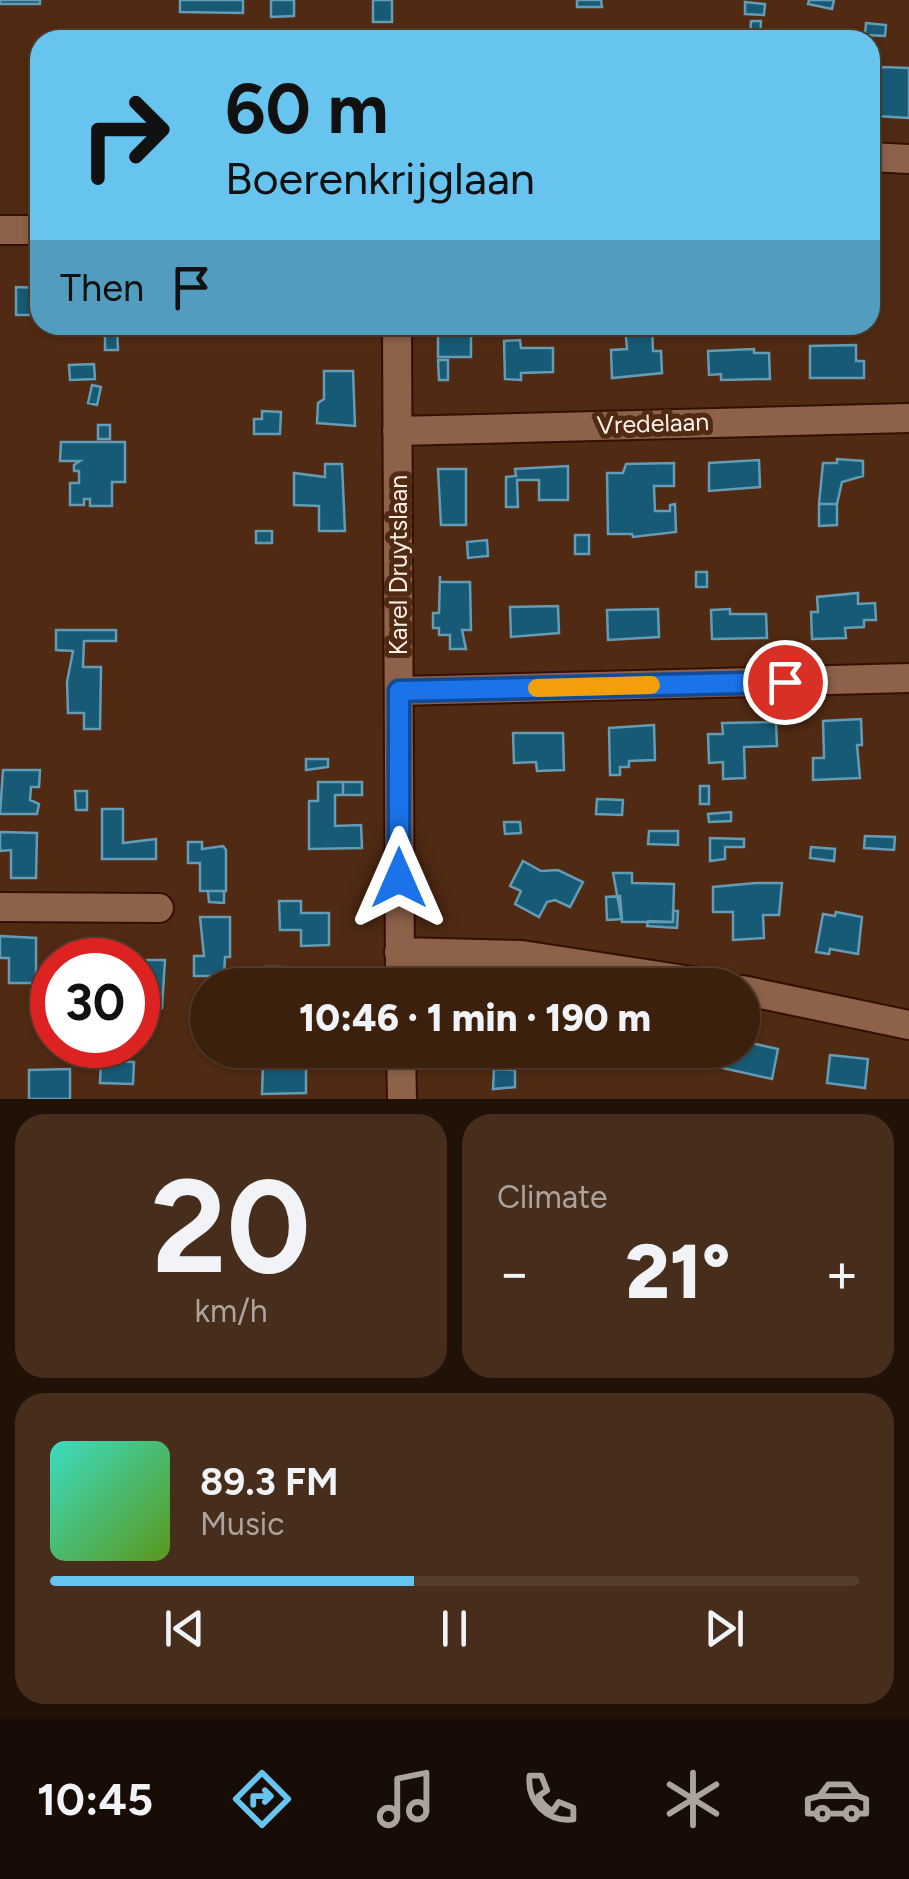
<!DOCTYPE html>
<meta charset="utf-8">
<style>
:root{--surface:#3c200e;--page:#472d1c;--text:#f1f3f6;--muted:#aca39e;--line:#553e2e;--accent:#66c4ef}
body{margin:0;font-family:Figtree,sans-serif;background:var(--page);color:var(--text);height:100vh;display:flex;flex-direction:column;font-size:38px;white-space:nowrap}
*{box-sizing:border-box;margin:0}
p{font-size:32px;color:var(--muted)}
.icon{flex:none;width:55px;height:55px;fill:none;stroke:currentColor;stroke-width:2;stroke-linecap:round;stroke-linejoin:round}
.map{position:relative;height:1099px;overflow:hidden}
.details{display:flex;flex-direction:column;gap:15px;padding:15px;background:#211208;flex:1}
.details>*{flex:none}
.guide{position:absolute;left:30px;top:30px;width:850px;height:305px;border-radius:30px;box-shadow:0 2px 8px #0004,0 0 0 2px var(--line);background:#66c4ef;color:#111;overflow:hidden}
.speed{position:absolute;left:30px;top:938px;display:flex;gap:20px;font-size:50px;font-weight:700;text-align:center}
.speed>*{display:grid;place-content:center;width:130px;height:130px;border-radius:50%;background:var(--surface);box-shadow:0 2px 8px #0004,0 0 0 2px var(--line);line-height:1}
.speed .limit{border:15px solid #d22;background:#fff;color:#111}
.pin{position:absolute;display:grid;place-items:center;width:85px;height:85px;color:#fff;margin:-42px;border:5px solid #fff;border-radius:50%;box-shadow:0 2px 10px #0007}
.me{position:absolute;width:110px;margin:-55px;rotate:0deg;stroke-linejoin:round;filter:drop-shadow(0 0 8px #0008)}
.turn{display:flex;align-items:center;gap:35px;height:210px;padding:0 30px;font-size:45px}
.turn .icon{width:130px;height:130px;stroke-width:2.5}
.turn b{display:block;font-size:70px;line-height:85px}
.then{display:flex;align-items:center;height:95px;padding:0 30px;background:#0003;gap:20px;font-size:38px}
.big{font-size:75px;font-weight:800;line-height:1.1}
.details .tile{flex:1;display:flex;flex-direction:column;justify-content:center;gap:15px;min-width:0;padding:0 35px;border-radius:30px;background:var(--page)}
.details .dial{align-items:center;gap:0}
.dial b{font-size:130px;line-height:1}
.song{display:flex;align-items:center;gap:30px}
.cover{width:120px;height:120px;border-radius:15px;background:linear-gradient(135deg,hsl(170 70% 55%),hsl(90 70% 35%))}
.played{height:10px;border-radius:5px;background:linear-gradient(90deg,var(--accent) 45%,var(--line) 45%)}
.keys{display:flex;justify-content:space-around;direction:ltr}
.heat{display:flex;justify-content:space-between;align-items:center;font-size:55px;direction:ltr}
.details .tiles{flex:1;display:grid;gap:15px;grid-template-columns:1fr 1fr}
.tile:last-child{grid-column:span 2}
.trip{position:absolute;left:190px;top:968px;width:570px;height:100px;border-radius:50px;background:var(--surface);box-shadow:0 2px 8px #0004,0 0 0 2px var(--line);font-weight:800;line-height:100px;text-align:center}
.tabs{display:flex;height:160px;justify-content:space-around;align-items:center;background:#180d06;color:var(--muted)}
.tabs .icon{width:70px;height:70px}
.tabs .current{color:var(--accent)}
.tabs b{font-size:45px;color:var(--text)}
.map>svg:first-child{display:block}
.building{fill:#175a75;stroke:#669bb4;stroke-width:2.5}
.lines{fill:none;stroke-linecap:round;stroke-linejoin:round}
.minor-casing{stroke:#341000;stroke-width:32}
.minor{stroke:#8d614a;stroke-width:28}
.route-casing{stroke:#114b97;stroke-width:25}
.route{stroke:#1a73e8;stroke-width:18}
.slow{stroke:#f59e0b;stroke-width:18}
.labels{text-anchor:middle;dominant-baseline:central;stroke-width:10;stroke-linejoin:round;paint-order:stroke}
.street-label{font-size:25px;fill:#fdeee5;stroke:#502a13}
</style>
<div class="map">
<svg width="909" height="1099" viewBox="0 0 909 1099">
<rect width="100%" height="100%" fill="#502a13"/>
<!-- building -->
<path class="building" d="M0 0H40V4H0Z
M180 0H243V13L180 12Z
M271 0H294V16L271 17Z
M373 0H392V22H373Z
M577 0H601L602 7H577Z
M809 0H834L832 9 808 4Z
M745 2 765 4 764 15 745 14Z
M751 21H761L760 39 750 38Z
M866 23 886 25 885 36 865 35Z
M881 67 909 68V118L877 116Z
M16 287 40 288V315H16Z
M105 325H117L118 350H105Z
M625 325H652L653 351H661L662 373 612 378 611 350 627 349Z
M438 327H471V357H438Z
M520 340 521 348H553V372L521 373V380L505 379 504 341Z
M856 345V361H864V378H810V346Z
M754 349V353H769L770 379 721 380V374L709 375 708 351Z
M438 360H448V380H439Z
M94 364 95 379 70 380 69 365Z
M324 371H353L355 426 317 423 318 403 324 399Z
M92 385 101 387 97 405 88 403Z
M262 411 281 412 280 434H254V419H262Z
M98 425H110V439H98Z
M61 442H125V482H112V506H90V499H84V505H70V483H79V471H74V465L80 461H60Z
M837 459 863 461V476L842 482 837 504H819L823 463H837Z
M759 460 760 487 709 491V463Z
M674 463V486H654L655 511H670V505L675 504 676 532 633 537 632 534H608L607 473H623L626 464Z
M325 464H342L345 531H319V506L294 505V473L325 477Z
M568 466V500H539V480H517L518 507H506V477L516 476 515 469Z
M438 469H466V525H441Z
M819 504H837V525L819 526Z
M256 531H272V543H256Z
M575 535H589V554H575Z
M487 540 488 556 468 558 467 542Z
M696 572H707V587H696Z
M440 576V582H470L471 630H462L466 649H450V635H439V628H433V613H439Z
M858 593V604L875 603 876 620H864V627L845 628 846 638 812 639 811 612H818L817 597Z
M558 606 559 633 511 637 510 607Z
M658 609 659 637 608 640 607 610Z
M730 609V614H766L767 638 712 639 711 610Z
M56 630H116V641H84L83 667H101L100 729H84V713H68L67 682 73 651 56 650Z
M861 719 862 745H857L860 778 813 780V758H824L823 721Z
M776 722 777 746 744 747 745 778 723 779V762L709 763 708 734H723L722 723Z
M654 725 655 760 629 761V767H620V775H610L609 728Z
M513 733H563L564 770 537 771 536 762 514 763Z
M306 759H328V767L306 770Z
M3 770H40L39 787H31L30 800 39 804 37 814H0Z
M318 782H343V795H335V826L361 825 362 848 309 849V801H318Z
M343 782H362V795H343Z
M700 786H709V804H700Z
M75 791H87V810H76Z
M597 799 623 800 622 815 596 814Z
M102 809H123V843L156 839V859H102Z
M731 812V821L709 822 708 814Z
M504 822H520L521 833 505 834Z
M649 831H678V845L648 844Z
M0 832 37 833 36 878H11V850L0 851Z
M865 836 895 837 894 850 864 848Z
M710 838 744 839V847H725V859L710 861Z
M188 842H202V849L223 846 226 850V891H200V863H188Z
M811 847 835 849 834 861 810 858Z
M523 861 541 871 558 870 583 882 570 907 555 900 547 902 539 917 515 904 521 891 510 886Z
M613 873H632V883L674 884 673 922H622Z
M756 883H782L779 915H763L764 938 733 940V912H713V887Z
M208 891H224V903L209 902Z
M620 896 622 919 607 920 606 897Z
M279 901H301V913H329V945L301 946V930H280Z
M673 911H678L677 928 647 926 648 921 673 922Z
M836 912 862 917 858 954 830 949 829 954 816 952 823 914 835 916Z
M200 917H230V957H225L224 976H194V956H204Z
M0 936 36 938V983H9V958H0Z
M147 960H165L162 1008 138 1007V979H147Z
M265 967H280V982H265Z
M742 1041 778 1049 772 1079 714 1066 717 1050H742Z
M260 1050H295V1059L260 1060Z
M615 1050H666L663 1062Z
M830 1055 868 1059 865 1088 827 1083Z
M101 1061 134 1062 133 1084 100 1083Z
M306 1063V1093L262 1094 263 1064Z
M70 1069V1099H29V1070Z
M494 1069 515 1070V1087L493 1089Z"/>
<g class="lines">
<defs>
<path id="minor" d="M870 157 909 159
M0 230H40
M397 325 400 985
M397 431 909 418
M399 691 909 678
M0 907 159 908
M399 952 522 955 718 985
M742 990 909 1025
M401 1050 402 1099"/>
</defs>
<!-- minor casing -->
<use href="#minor" class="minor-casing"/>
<!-- minor -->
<use href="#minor" class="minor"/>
</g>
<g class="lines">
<defs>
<path id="route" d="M399 878V691L785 682"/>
</defs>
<!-- route casing -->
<use href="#route" class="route-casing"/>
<!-- route -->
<use href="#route" class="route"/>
<!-- slow -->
<path class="slow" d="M537 688 651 685"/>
</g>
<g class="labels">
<!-- street labels -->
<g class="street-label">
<text transform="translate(653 423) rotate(-2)">Vredelaan</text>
<text transform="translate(398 565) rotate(-90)">Karel Druytslaan</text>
</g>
</g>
</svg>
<div class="speed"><div class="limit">30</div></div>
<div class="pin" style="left:785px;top:682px;background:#d93025"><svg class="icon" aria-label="arrive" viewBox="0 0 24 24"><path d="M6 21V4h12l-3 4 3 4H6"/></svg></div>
<svg class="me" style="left:399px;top:878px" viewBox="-20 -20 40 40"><path d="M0-17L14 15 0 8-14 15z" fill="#1a73e8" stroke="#fff" stroke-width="4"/></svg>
<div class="trip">10:46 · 1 min · 190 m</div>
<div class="guide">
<div class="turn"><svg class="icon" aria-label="right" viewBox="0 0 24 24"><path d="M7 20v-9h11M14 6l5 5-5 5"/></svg><div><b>60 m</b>Boerenkrijglaan</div></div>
<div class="then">Then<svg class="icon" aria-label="arrive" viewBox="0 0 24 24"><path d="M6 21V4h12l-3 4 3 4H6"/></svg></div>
</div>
</div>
<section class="details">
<div class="tiles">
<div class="tile dial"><b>20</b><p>km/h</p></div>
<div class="tile"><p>Climate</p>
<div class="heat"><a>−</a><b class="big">21°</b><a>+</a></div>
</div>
<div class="tile">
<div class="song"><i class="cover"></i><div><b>89.3 FM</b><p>Music</p></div></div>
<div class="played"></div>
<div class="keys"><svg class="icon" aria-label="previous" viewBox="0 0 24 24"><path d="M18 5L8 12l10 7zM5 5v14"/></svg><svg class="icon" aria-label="pause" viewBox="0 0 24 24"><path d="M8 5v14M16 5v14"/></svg><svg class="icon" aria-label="next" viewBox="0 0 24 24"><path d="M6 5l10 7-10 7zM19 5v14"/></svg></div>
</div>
</div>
</section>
<nav class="tabs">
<b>10:45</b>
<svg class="icon current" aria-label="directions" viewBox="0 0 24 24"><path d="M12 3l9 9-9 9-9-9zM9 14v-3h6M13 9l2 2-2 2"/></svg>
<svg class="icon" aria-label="music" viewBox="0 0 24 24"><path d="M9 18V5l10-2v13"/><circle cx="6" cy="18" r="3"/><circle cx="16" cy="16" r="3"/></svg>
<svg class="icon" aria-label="phone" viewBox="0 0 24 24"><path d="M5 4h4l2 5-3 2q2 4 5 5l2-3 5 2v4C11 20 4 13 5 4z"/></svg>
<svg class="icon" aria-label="climate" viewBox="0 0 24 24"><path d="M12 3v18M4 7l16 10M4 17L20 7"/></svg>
<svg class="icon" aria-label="car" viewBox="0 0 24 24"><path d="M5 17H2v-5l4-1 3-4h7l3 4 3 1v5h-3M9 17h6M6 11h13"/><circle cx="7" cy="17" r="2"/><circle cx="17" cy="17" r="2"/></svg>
</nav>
